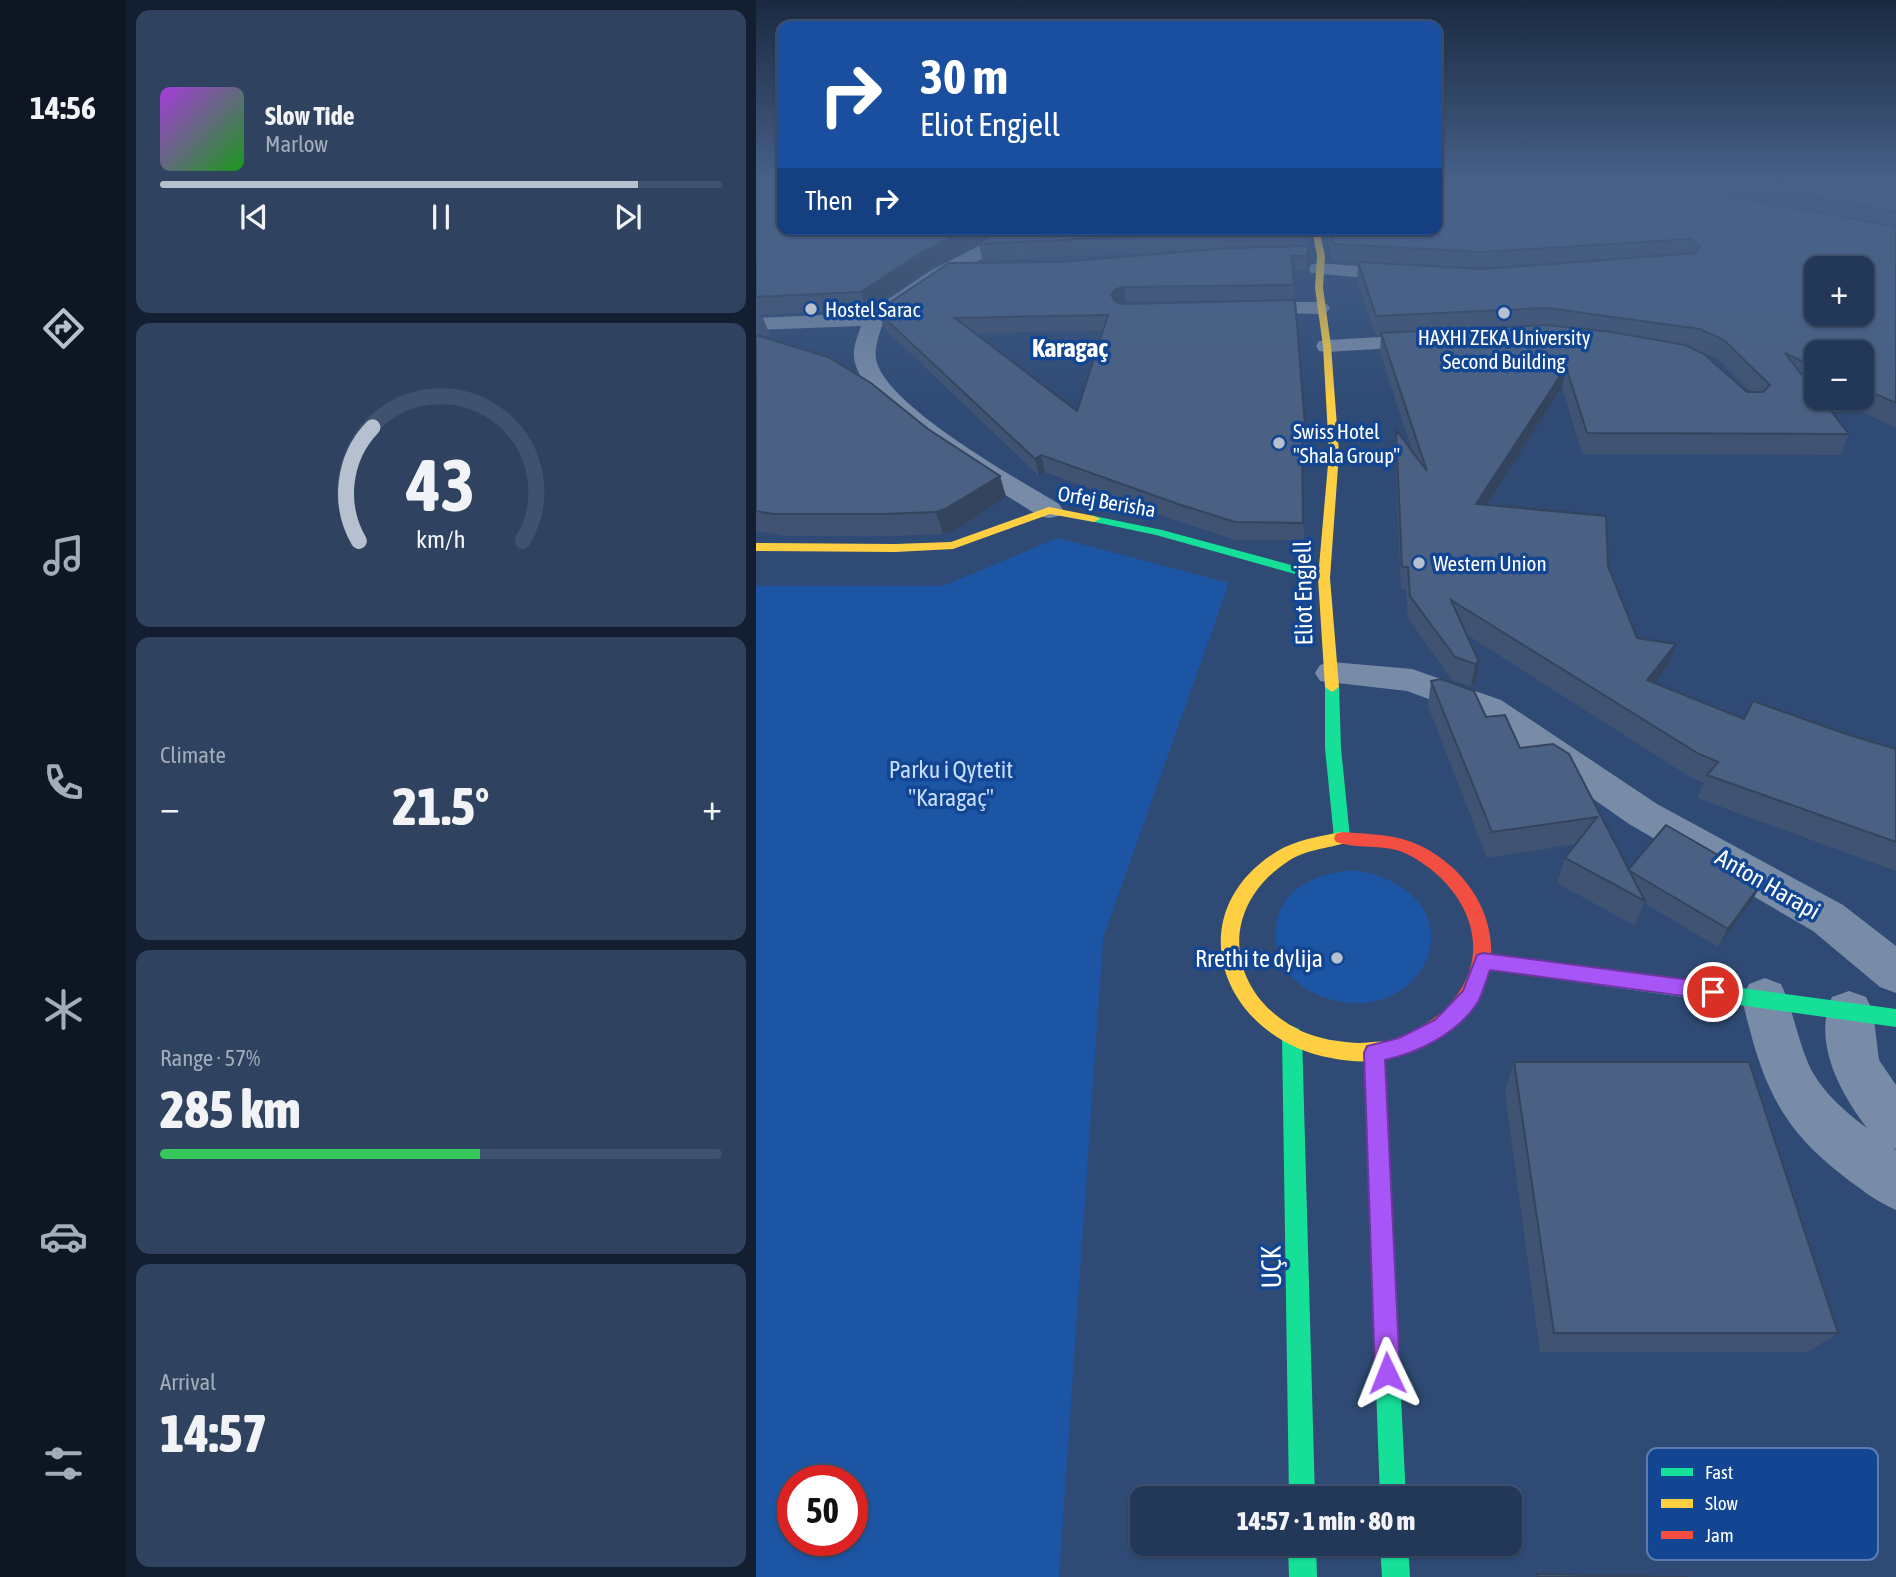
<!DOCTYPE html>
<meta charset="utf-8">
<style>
:root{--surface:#233858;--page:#2f4361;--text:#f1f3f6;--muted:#a3acba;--line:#40526e;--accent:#b6c0cf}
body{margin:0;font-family:"Asap Condensed",sans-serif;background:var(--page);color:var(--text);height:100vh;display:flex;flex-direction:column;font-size:26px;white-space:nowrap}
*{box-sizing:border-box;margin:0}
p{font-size:23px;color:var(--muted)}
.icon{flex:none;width:38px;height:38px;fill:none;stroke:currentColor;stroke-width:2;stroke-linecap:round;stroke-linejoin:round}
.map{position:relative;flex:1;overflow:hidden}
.side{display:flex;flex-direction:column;gap:10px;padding:10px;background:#131f30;width:630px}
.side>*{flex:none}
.guide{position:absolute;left:21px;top:21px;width:665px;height:214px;border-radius:14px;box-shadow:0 2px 5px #0004,0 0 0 2px var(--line);background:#1a4fa0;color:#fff;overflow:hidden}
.controls{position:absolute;left:1048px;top:256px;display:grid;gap:14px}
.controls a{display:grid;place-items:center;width:70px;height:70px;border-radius:14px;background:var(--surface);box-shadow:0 2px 5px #0004,0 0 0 2px var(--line);font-size:35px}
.speed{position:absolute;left:21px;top:1465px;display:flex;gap:14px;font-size:35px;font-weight:700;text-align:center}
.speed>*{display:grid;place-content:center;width:91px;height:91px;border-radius:50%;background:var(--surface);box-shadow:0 2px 5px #0004,0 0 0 2px var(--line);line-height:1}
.speed .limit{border:10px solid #d22;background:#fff;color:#111}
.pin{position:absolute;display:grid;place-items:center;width:60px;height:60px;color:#fff;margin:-30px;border:4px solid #fff;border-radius:50%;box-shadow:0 2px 7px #0007}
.me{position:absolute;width:77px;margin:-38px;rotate:358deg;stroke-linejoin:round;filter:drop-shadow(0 0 5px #0008)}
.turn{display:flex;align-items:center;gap:24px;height:147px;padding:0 28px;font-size:32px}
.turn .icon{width:91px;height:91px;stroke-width:2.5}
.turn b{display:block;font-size:49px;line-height:60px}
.then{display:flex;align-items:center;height:66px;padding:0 28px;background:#0003;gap:14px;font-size:26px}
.big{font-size:52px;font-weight:800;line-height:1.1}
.side .widget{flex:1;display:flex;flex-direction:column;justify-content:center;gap:10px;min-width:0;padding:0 24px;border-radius:14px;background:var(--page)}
.side .dial{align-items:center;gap:0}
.dial svg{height:182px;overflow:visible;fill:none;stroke:var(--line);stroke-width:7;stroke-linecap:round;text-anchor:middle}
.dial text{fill:var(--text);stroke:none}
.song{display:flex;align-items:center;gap:21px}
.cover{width:84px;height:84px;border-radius:10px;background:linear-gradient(135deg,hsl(280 70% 55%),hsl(120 70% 35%))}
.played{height:7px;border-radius:4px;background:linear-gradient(90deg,var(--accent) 85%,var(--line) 85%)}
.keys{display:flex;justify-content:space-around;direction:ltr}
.heat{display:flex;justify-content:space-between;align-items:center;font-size:38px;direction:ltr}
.charge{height:10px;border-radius:5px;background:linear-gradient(90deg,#34c759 57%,var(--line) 0)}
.trip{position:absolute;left:374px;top:1486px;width:392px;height:70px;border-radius:14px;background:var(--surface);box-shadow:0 2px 5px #0004,0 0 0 2px var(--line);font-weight:800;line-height:70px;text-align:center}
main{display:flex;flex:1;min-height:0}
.dock{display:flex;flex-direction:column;width:126px;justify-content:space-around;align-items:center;background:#0e1623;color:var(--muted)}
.dock .icon{width:49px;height:49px}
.dock .current{color:var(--accent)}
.dock b{font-size:32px;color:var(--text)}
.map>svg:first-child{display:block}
.green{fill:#1d55a5;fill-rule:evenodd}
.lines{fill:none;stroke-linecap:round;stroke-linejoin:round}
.street{fill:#788ca8;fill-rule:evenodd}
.fast{fill:#16e098;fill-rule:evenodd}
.slow{fill:#ffcf43;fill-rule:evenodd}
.jam{fill:#f24e42;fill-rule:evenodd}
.wall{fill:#405372;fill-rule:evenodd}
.shaded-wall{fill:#34445c}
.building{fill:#4a6184;stroke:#34445c;stroke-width:2;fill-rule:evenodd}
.route{fill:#a855f7;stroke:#6d37a1;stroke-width:2}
.poi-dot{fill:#b6c0cf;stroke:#124592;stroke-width:2.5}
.labels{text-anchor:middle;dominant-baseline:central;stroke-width:7;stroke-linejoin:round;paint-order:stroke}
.far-poi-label{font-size:21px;fill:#fff;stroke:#124592;text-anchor:start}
.far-street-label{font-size:21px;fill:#fff;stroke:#124592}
.street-label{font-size:24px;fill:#fff;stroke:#124592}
.park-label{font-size:24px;fill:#c7ddfd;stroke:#124592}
.poi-label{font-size:24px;fill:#fff;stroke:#124592;text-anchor:end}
.far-district-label{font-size:26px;font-weight:bold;fill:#fff;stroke:#124592}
.near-street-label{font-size:28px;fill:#fff;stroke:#124592}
.key{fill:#124592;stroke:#597db3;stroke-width:2}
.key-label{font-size:19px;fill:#fff}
</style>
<main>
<nav class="dock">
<b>14:56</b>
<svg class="icon current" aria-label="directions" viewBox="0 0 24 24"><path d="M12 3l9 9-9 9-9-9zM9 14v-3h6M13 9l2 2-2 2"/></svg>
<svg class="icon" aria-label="music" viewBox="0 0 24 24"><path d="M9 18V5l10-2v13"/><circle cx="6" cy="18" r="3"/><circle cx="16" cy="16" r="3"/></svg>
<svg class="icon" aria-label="phone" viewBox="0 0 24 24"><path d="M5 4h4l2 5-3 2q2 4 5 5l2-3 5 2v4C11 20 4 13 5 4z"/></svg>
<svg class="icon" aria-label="climate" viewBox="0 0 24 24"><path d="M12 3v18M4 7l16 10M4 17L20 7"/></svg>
<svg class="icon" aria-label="car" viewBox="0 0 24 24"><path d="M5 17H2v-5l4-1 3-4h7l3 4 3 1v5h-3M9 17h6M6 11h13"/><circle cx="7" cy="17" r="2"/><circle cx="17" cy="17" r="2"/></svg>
<svg class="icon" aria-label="filters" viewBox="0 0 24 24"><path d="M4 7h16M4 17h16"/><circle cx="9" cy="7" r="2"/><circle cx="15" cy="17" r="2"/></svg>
</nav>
<section class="side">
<div class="widget">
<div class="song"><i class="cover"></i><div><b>Slow Tide</b><p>Marlow</p></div></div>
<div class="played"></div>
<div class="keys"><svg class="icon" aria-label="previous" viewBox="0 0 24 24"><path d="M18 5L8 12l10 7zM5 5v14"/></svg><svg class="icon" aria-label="pause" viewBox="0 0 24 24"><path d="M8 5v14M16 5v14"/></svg><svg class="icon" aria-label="next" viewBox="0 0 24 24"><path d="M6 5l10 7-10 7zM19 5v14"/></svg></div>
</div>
<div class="widget dial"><svg viewBox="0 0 100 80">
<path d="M14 69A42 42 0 1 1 86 69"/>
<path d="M14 69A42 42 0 0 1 20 19" stroke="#b6c0cf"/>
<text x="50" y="56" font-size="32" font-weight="700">43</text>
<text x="50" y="72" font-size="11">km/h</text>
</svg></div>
<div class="widget"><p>Climate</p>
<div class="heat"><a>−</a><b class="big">21.5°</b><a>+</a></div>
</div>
<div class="widget"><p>Range · 57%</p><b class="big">285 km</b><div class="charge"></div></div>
<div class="widget"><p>Arrival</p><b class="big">14:57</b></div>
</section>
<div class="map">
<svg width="1140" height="1577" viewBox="0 0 1140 1577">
<rect width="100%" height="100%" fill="#2f4b75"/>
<!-- green -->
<path class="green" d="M302 538 473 583 347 938 303 1577H0V586H187ZM37 1480H96V1540H37Z
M598 870C731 894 671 1026 577 1000 562 996 547 989 536 977 510 948 514 901 552 882 567 874 582 872 598 870Z"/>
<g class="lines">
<!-- street -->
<path class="street" d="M248 229H268L235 254 188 279 127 322C124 333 118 347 120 359 128 405 262 479 303 504L307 510 303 516 293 518 283 516C241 489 102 409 98 357 97 347 102 335 105 326L0 330V318L112 313 174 271 223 246Z
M562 263 654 270 663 276 654 282 555 273 553 269 555 265Z
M487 302H564L571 304 574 308 571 312 564 314 480 312 477 308 480 304Z
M678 334 686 335 689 340 686 345 571 352 563 351 560 346 563 341 571 340Z
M576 662 656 669 745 700 901 804 1087 905 1140 946V993L1124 987 1057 931 873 824 719 716 651 691 564 681 559 673 564 665Z
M1009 978 1025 984C1037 1010 1041 1037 1052 1063 1064 1090 1088 1111 1111 1128 1084 1093 1056 1041 1076 997L1093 991 1110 997 1117 1012 1123 1060 1140 1085V1149L1137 1148 1140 1150V1210C1120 1201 1104 1189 1086 1175 1020 1124 1005 1078 986 999L993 984Z"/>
<!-- fast -->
<path class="fast" d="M338 516 406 530 572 575 574 578 568 582 400 535 334 521V517Z
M576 682 583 687 585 748 594 838 592 842H580L578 838 569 748V687Z
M728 953 1140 1009V1027L728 969 721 967 719 961 721 955Z
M536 1026 543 1029 546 1035 559 1498H533L526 1035 529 1029Z
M618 1044 625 1046 628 1053 650 1498H624L608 1053 611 1046Z
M532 1544H560L561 1577H533Z
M624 1544H652L654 1577H626Z"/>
<!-- slow -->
<path class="slow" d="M556 229H563L569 256 567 288 575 346 583 453 574 578 583 687 576 692 569 687 562 578 573 453 567 346 559 288 561 256Z
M293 507 338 516 344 519 338 522 294 514 197 549 139 552 0 551V543L139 544 195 542Z
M586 832 592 834 594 838 592 842C572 849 549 849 531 862 460 909 471 995 545 1031 563 1039 583 1042 602 1043 615 1043 628 1039 639 1044L642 1050 639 1056C620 1064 596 1062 575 1058 468 1039 419 916 520 852 539 840 564 836 586 832Z"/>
<!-- jam -->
<path class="jam" d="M586 832C612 834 641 834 665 846 732 879 764 965 702 1022 682 1040 657 1049 632 1059L625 1056 622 1050 625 1044C648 1035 672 1026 690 1008 743 955 712 886 653 855 631 843 604 850 580 842L578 838 580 834Z"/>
</g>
<!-- wall -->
<path class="wall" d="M0 183H26L222 244 173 269 111 310 3 315 7 318 15 337 0 334Z
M681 183H1140V428L1074 397H1106V352H1060V391L1058 390 1093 434 1085 455 826 454 806 387 730 505 852 566 881 638 912 666 899 683 988 719 1090 734 1140 749V871L941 798 948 783 934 777 711 635 723 662 719 684 715 687 696 680 652 618 650 590 645 589 639 451 640 430 656 451 624 352 625 335H619L601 280 602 263 576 261 570 229H681ZM935 348 962 359 994 392H991Z
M244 229H551V245L509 247 553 246V260L551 270H537L538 300 370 301 365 303 550 438V456H546L548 540H480L424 522 289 472 283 476 128 328 123 313 305 262 447 250 227 261 223 244ZM348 331 321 411 219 333Z
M0 335 172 429 244 476 250 497 197 531 187 534 139 536H27L0 531Z
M675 681 730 717 764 748 797 744 872 869 1007 881 997 899 962 947 888 903 879 926 801 883 809 858 820 844 731 858 672 706Z
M758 1062 1082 1333 1052 1352H784L749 1092Z"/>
<!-- shaded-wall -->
<path class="shaded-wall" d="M213 229H243L222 244 173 269 111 310 105 292 168 251Z
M553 246V260L551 270 550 256Z
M368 287 370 301 362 303 355 295 360 289Z
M810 367 806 387 717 526 720 504Z
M285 455 289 472 283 476 279 459Z
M244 476 250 497 197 531 187 534 180 512Z
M920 644 912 666 883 703 891 680Z
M723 662 719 684 715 687 719 664Z
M1007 881 997 899 962 947 972 929Z"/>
<!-- building -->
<path class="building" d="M22 183H26V229H213L168 251 105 292 0 297V194L22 196Z
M681 183H904L1140 227V403L1106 388V352H1060V368L1029 353 1060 393V397H1064L1093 434 831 433 810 367 720 504 850 516 852 566 881 638 920 644 891 680 988 719 997 701 1090 734 1140 749V842L951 775 962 762 943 754 695 600 723 662 719 664 699 657 654 596 652 567H646L640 430 671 471 625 333 791 325 855 332 929 345 948 354 991 392H1007L1014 385 968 340 944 329 791 308 620 316 602 262 727 269 939 253 944 246 934 239 727 252 577 244 574 229H681ZM1060 268H1106V313H1060Z
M984 183H1140V212Z
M244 229H524L223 244Z
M553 246 550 256H536L538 285 368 287 360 289 355 295 360 302 368 304 539 300 550 438 546 439 547 523 479 522 422 504 285 455 279 459 123 313 124 309 193 263 305 262 474 248ZM352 315 321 411 199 318Z
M0 335 72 357 115 383 172 429 244 476 189 509 180 512 130 514H17L0 511Z
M685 679 718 691 730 717 749 715 764 748 797 744 813 754 889 901 809 858 841 817 736 832 675 681Z
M910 825 1007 881 972 929 872 870Z
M758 1062H993L1082 1333H798Z
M781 1574 932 1577H781Z"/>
<!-- sky -->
<linearGradient id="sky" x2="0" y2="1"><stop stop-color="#1a2940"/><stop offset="0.45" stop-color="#476189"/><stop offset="1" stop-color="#476189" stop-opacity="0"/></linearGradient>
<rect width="1140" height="404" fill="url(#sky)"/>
<!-- route -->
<path class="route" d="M727 953 957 983 964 986 967 992 964 998 957 1000 734 970C730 980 727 992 722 1002 702 1033 664 1052 629 1060L644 1373 640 1382 631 1385 622 1382 619 1373 608 1053 611 1046 643 1038 679 1020 707 991 721 955Z"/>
<!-- markers -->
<g class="poi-dot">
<circle cx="55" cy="309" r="7"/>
<circle cx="748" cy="313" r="7"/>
<circle cx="523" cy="443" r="7"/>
<circle cx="663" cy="563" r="7"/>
<circle cx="581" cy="958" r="7"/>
</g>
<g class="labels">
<!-- far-poi labels -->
<g class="far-poi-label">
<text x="69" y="309">Hostel Sarac</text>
<text x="748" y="337" text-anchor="middle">HAXHI ZEKA University<tspan x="748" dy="24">Second Building</tspan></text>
<text x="537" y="431">Swiss Hotel<tspan x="537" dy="24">"Shala Group"</tspan></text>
<text x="677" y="563">Western Union</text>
</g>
<!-- far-street labels -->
<g class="far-street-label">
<text transform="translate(351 501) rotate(10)">Orfej Berisha</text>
</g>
<!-- street labels -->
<g class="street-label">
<text transform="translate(547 593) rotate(-91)">Eliot Engjell</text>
<text transform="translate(1012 884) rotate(30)">Anton Harapi</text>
</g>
<!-- park labels -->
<g class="park-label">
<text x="195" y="769">Parku i Qytetit<tspan x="195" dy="28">"Karagaç"</tspan></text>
</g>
<!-- poi labels -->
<g class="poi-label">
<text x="567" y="958">Rrethi te dylija</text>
</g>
<!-- far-district labels -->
<g class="far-district-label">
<text x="314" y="348">Karagaç</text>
</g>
<!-- near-street labels -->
<g class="near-street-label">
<text transform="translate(515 1267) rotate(-91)">UÇK</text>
</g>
</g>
<!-- legend -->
<rect x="891" y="1448" width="231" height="112" rx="10" class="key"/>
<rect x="905" y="1468" width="32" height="8" fill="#16e098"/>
<rect x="905" y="1499" width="32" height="9" fill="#ffcf43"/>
<rect x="905" y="1531" width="32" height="8" fill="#f24e42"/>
<g class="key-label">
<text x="949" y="1479">Fast</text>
<text x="949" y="1510">Slow</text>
<text x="949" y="1542">Jam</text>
</g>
</svg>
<div class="controls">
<a>+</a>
<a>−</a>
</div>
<div class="speed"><div class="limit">50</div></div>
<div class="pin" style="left:957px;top:992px;background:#d93025"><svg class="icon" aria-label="arrive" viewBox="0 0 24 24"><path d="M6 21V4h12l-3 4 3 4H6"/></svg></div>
<svg class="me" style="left:631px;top:1373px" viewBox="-20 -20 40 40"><path d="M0-17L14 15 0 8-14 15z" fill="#a855f7" stroke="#fff" stroke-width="4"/></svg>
<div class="trip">14:57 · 1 min · 80 m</div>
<div class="guide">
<div class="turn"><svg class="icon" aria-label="right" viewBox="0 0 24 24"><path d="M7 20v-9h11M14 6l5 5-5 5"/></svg><div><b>30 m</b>Eliot Engjell</div></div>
<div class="then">Then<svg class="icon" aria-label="right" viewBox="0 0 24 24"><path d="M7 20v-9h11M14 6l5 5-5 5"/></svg></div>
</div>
</div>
</main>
